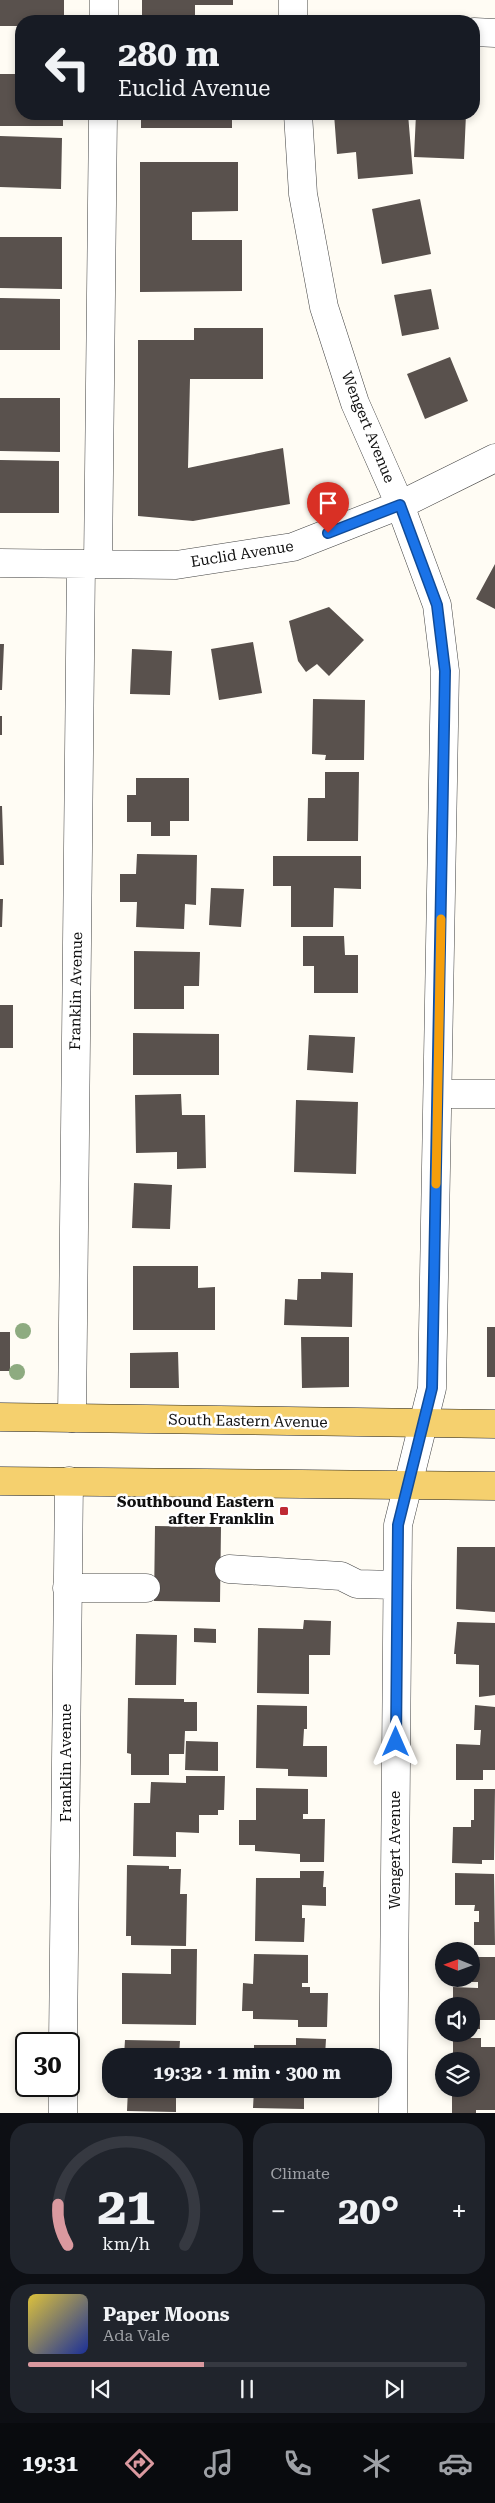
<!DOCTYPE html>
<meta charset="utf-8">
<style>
:root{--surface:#171b24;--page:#20242c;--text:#f1f3f6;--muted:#9ea1a6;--line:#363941;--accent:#da999f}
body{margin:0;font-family:"Roboto Serif",serif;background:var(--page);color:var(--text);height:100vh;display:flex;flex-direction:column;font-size:19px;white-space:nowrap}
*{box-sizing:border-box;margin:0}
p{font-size:16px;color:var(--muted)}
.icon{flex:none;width:28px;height:28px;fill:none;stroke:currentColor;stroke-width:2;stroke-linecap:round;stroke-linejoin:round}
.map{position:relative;height:2113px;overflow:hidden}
.drawer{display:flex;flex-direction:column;gap:10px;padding:10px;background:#0d0f14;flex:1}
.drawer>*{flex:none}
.top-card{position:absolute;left:15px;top:15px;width:465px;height:105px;border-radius:20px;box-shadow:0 2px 8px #0003;background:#171b24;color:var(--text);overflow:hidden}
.needle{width:32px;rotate:271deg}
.controls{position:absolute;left:435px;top:1942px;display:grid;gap:10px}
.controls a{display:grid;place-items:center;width:45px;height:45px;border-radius:50%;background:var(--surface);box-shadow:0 2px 8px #0003;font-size:25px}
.speed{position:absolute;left:15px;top:2032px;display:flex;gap:10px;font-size:25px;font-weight:700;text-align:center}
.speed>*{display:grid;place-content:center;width:65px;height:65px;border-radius:50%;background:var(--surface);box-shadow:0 2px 8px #0003;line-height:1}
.speed .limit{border:2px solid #111;border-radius:8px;background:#fff;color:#111}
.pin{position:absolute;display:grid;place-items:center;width:42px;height:42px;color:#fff;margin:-51px -21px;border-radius:50% 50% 50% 0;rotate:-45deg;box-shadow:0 0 5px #0007}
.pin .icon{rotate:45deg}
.me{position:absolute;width:55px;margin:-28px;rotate:0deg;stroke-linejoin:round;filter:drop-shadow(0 0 4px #0008)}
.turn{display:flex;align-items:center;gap:18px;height:105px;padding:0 20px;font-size:22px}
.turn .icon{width:65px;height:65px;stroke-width:2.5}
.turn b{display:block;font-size:35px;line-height:42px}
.big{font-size:38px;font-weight:700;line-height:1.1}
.drawer .tile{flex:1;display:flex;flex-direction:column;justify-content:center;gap:8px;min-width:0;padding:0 18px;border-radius:20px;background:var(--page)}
.drawer .dial{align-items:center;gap:0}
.dial svg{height:130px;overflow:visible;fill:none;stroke:var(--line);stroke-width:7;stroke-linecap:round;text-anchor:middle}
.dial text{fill:var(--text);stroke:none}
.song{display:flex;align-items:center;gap:15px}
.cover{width:60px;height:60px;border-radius:8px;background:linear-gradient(135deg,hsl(50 70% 55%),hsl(230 70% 35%))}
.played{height:5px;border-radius:2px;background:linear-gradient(90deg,var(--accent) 40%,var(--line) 40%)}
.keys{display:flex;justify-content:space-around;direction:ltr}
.heat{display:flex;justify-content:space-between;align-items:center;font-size:28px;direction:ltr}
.drawer .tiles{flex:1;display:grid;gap:10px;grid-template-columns:1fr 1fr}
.tile:last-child{grid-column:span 2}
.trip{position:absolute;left:102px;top:2048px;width:290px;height:50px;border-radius:20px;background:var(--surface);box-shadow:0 2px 8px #0003;font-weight:700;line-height:50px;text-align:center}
.dock{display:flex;height:80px;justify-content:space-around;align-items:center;background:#090b0e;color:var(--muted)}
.dock .icon{width:35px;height:35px}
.dock .selected{color:var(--accent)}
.dock b{font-size:22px;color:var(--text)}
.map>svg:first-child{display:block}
.building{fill:#59514d}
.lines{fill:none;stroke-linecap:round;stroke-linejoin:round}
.minor-casing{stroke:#434343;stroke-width:29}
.major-casing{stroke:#212121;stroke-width:29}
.minor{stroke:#fff;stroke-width:28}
.major{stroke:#f5d06e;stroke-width:28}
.tree{fill:#8eab80}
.route-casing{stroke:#114b97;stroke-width:12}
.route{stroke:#1a73e8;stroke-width:9}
.slow{stroke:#f59e0b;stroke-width:9}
.poi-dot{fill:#bf2a35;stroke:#fff;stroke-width:2}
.labels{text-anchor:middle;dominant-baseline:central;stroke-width:5;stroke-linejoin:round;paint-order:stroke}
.street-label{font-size:15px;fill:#101010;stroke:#fff}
.poi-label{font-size:15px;font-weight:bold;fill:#101010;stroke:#fff;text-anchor:end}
</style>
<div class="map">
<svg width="495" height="2113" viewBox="0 0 495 2113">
<rect width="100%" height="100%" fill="#fffcf4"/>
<!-- building -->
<path class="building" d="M0 0H64V21H21V26H0Z
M142 0H233V5H195V21H142Z
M0 74H21V114H63V126H0Z
M141 114H232V128H141Z
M334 114H408L413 174 358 179 356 152 337 154Z
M416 114H466L464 159 414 157Z
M0 136 62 138 61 189 0 187Z
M140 162H238V211L192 212V240H242V291L140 292Z
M420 199 431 254 382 264 372 209Z
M0 237H62V289L0 288Z
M431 289 439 329 402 336 394 295Z
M0 298 60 299V350H0Z
M194 328H263V379H190L188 468 283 448 290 504 193 521 138 516V340H194Z
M450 357 468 401 425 419 407 374Z
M0 398H60V452L0 451Z
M0 460 59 461V513H0Z
M495 564V609L476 599Z
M329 607 364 640 329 676 317 664 306 672 298 661 289 621Z
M253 642 262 693 219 700 211 649Z
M0 644H4L2 690H0Z
M132 649 172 651 170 695 130 694Z
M313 699 365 700 364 760H325L326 755 312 754Z
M0 716H2V735H0Z
M325 772H359L358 841H307L308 798H325Z
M136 778H189V821H170V836H151V822H127V795H136Z
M0 806H2L4 865H0Z
M137 854 197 855 196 905 185 904 184 929 136 927 137 902H120V874H136Z
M273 856H361V889L334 888 333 927H291V886H273Z
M211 888 244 889 241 927 209 925Z
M0 899H3L2 927H0Z
M303 936H344L345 955H358V993H314V966H303Z
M134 951 200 952 199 986H184V1009H134Z
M0 1005H13V1048H0Z
M133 1033 219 1034V1075H133Z
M309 1035 355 1037 353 1073 307 1070Z
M181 1094 182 1115H205L206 1168 177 1169V1152L136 1153 135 1095Z
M296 1100 358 1102 356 1174 294 1172Z
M134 1183 172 1185 170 1229 132 1228Z
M133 1266H198V1288L215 1287V1330H133Z
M321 1272 353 1273 352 1327 284 1325 285 1299 297 1300 298 1279H321Z
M487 1327H495V1377H487Z
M0 1332H10V1371H0Z
M301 1337H349V1387L302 1388Z
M178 1352 179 1388H130V1353Z
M155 1526 221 1527 220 1602 154 1601Z
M457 1547H495V1612L456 1609Z
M304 1620 331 1621 330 1655H309V1694L257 1693 258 1628 303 1629Z
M457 1622 495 1623V1695L479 1697V1665L456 1664V1654H454Z
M194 1628 216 1629V1643L194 1642Z
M136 1634 177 1635 176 1685H135Z
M128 1698 184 1699V1702H197V1731H185L184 1754H169V1775H131V1754L127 1753Z
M257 1705 307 1706V1729H304L303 1746H327V1777L288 1776V1769L256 1768Z
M475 1705 495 1707V1770H483V1780H456V1744L480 1745 481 1730H474Z
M186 1741 218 1742V1771L185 1770Z
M186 1776H225L224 1810H218V1815H199V1833L176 1832V1857L133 1856 134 1803H150L151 1782 186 1783Z
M256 1788 308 1789V1814H303V1819H325L324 1862H300V1854L255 1851V1845H239V1820H256Z
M474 1789H495L494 1860H482V1864L452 1863 453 1827H471V1820H474Z
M127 1865 169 1866V1869H181L180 1894H187L186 1946 131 1945V1936H126Z
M300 1871H324L323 1887H326V1906L302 1905V1918H305L304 1942 255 1941 256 1878H300Z
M455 1873 494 1874 495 1945H474V1922H479V1911H474L475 1905H455Z
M171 1949H197L196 2025 122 2024V1973L171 1974Z
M254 1954 308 1955V1983H302V1987H310V1993H328L327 2027H298V2020L253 2019V2011H242L243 1983 253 1984Z
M472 1957H495V2020H480V2029H471V2006H453V1987L478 1988V1982H472Z
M296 2038 326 2039 325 2056H254V2045H296Z
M453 2038H481V2047H495V2110H476V2113H452V2089H471V2061H453Z
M125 2040 180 2041 179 2056H124Z
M128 2089H179V2092H176V2112L127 2111Z
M254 2089H301V2091H304V2109L253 2108Z"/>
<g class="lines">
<defs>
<path id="minor" d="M104 21V0
M293 21V0
M474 32 495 33
M298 114 303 194 324 307 355 403 400 505 437 605 445 671 432 1388 398 1525 393 2113
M0 563 176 565 293 547 400 505 495 458
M98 564 103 114
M438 1094H495
M72 1418 81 564
M229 1569 341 1576 357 1584 397 1585
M67 1588H146
M63 2044 69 1481
M63 2113V2086"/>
<path id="major" d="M0 1417 495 1424
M0 1481 495 1486"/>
</defs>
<!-- minor casing -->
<use href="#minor" class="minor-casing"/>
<!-- major casing -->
<use href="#major" class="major-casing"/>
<!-- minor -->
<use href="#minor" class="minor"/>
<!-- major -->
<use href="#major" class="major"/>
</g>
<!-- trees -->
<g class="tree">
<circle cx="23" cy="1331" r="8"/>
<circle cx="17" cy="1372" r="8"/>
</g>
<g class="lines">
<defs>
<path id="route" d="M328 533 400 505 437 605 445 671 432 1388 398 1525 396 1742"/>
</defs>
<!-- route casing -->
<use href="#route" class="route-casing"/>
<!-- route -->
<use href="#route" class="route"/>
<!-- slow -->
<path class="slow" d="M436 1184 441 919"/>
</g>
<!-- markers -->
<rect class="poi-dot" x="279" y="1506" width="10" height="10" rx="2.5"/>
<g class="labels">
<!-- street labels -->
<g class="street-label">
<text transform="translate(368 427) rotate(68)">Wengert Avenue</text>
<text transform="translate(242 554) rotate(-9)">Euclid Avenue</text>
<text transform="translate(76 991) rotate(-89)">Franklin Avenue</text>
<text transform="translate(248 1421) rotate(1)">South Eastern Avenue</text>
<text transform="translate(66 1763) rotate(-90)">Franklin Avenue</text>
<text transform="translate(395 1850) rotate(-90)">Wengert Avenue</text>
</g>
<!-- poi labels -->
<g class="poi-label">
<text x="274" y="1502">Southbound Eastern<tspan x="274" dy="17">after Franklin</tspan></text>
</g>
</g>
</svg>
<div class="controls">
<a><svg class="needle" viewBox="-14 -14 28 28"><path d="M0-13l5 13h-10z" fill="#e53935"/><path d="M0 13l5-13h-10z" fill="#9ea1a6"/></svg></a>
<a><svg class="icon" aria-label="sound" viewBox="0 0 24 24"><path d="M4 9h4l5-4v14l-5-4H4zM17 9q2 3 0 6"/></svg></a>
<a><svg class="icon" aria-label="layers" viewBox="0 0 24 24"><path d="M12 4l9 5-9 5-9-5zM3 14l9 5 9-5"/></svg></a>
</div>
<div class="speed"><div class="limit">30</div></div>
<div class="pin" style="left:328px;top:533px;background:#d93025"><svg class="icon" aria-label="arrive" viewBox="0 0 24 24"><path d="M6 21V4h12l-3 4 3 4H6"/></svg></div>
<svg class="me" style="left:396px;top:1742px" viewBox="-20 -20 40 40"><path d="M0-17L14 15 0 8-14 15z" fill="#1a73e8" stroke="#fff" stroke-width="4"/></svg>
<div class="trip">19:32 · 1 min · 300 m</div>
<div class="top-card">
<div class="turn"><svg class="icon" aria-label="left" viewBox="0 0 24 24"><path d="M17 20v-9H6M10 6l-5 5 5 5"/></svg><div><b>280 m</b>Euclid Avenue</div></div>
</div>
</div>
<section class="drawer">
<div class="tiles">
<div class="tile dial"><svg viewBox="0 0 100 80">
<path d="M14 69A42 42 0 1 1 86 69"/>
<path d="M14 69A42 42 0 0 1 8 44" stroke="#da999f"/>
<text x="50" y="56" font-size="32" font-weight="700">21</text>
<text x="50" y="72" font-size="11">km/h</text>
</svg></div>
<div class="tile"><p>Climate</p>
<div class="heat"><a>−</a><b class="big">20°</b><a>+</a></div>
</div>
<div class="tile">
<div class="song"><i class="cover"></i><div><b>Paper Moons</b><p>Ada Vale</p></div></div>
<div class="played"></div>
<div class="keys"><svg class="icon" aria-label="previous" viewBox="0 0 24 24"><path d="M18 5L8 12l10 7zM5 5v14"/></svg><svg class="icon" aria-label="pause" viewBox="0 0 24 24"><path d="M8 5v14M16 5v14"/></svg><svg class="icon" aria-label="next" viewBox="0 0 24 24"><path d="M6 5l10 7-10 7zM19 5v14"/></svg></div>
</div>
</div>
</section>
<nav class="dock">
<b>19:31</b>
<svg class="icon selected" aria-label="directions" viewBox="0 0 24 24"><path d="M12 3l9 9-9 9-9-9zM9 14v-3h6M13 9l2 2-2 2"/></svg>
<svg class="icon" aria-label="music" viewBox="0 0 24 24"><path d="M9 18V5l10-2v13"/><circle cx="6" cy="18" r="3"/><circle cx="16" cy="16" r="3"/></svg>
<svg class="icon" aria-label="phone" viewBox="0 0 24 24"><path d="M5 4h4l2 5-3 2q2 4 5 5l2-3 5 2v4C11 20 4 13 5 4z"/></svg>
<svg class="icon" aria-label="climate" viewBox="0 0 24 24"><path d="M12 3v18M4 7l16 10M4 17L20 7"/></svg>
<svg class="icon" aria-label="car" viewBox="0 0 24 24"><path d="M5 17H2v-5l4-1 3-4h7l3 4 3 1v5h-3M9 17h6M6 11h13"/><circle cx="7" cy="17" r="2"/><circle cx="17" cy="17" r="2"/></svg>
</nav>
